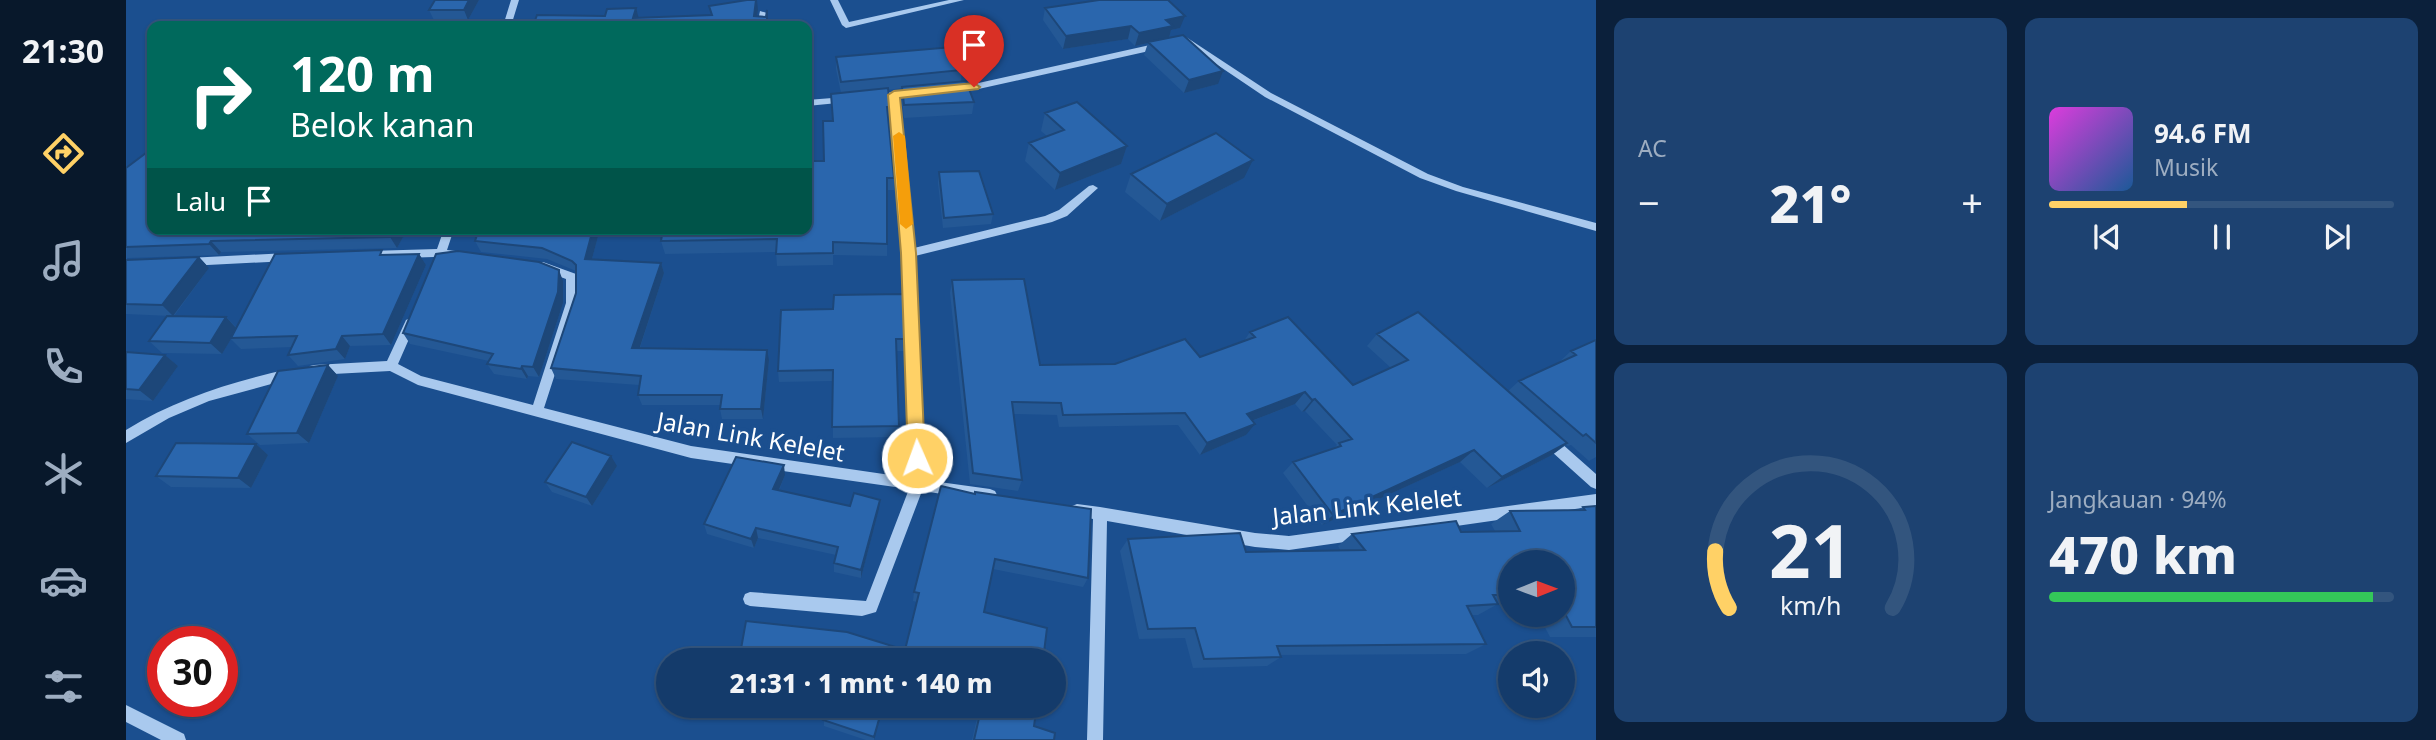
<!DOCTYPE html>
<html lang="id">
<meta charset="utf-8">
<style>
:root{--surface:#143b6b;--page:#1d4271;--text:#f1f3f6;--muted:#9dadc1;--line:#33557e;--accent:#ffd166}
body{margin:0;font-family:"Noto Sans",sans-serif;background:var(--page);color:var(--text);height:100vh;display:flex;flex-direction:column;font-size:26px;white-space:nowrap}
*{box-sizing:border-box;margin:0}
p{font-size:23px;color:var(--muted)}
.icon{flex:none;width:38px;height:38px;fill:none;stroke:currentColor;stroke-width:2;stroke-linecap:round;stroke-linejoin:round}
.map{position:relative;flex:1;overflow:hidden}
.panel{display:flex;flex-direction:column;gap:18px;padding:18px;background:#0b203b;width:840px}
.panel>*{flex:none}
.top-card{position:absolute;left:21px;top:21px;width:665px;height:214px;border-radius:14px;box-shadow:0 2px 5px #0004,0 0 0 2px var(--line);background:#00695c;color:#fff;overflow:hidden}
.needle{width:46px;rotate:89deg}
.tools{position:absolute;left:1372px;top:550px;display:grid;gap:14px}
.tools a{display:grid;place-items:center;width:77px;height:77px;border-radius:50%;background:var(--surface);box-shadow:0 2px 5px #0004,0 0 0 2px var(--line);font-size:35px}
.speed{position:absolute;left:21px;top:626px;display:flex;gap:14px;font-size:35px;font-weight:700;text-align:center}
.speed>*{display:grid;place-content:center;width:91px;height:91px;border-radius:50%;background:var(--surface);box-shadow:0 2px 5px #0004,0 0 0 2px var(--line);line-height:1}
.speed .limit{border:10px solid #d22;background:#fff;color:#111}
.pin{position:absolute;display:grid;place-items:center;width:60px;height:60px;color:#fff;margin:-72px -30px;border-radius:50% 50% 50% 0;rotate:-45deg;box-shadow:0 0 7px #0007}
.pin .icon{rotate:45deg}
.me{position:absolute;width:77px;margin:-38px;rotate:358deg;stroke-linejoin:round;filter:drop-shadow(0 0 5px #0008)}
.turn{display:flex;align-items:center;gap:24px;height:147px;padding:0 28px;font-size:32px}
.turn .icon{width:91px;height:91px;stroke-width:2.5}
.turn b{display:block;font-size:49px;line-height:60px}
.then{display:flex;align-items:center;height:66px;padding:0 28px;background:#0003;gap:14px;font-size:26px}
.big{font-size:52px;font-weight:800;line-height:1.1}
.panel .tile{flex:1;display:flex;flex-direction:column;justify-content:center;gap:10px;min-width:0;padding:0 24px;border-radius:14px;background:var(--page)}
.panel .dial{align-items:center;gap:0}
.dial svg{height:182px;overflow:visible;fill:none;stroke:var(--line);stroke-width:7;stroke-linecap:round;text-anchor:middle}
.dial text{fill:var(--text);stroke:none}
.song{display:flex;align-items:center;gap:21px}
.cover{width:84px;height:84px;border-radius:10px;background:linear-gradient(135deg,hsl(300 70% 55%),hsl(210 70% 35%))}
.played{height:7px;border-radius:4px;background:linear-gradient(90deg,var(--accent) 40%,var(--line) 40%)}
.keys{display:flex;justify-content:space-around;direction:ltr}
.heat{display:flex;justify-content:space-between;align-items:center;font-size:38px;direction:ltr}
.charge{height:10px;border-radius:5px;background:linear-gradient(90deg,#34c759 94%,var(--line) 0)}
.panel .tiles{flex:1;display:grid;gap:18px;grid-template-columns:repeat(2,1fr)}
.trip{position:absolute;left:530px;top:648px;width:410px;height:70px;border-radius:35px;background:var(--surface);box-shadow:0 2px 5px #0004,0 0 0 2px var(--line);font-weight:800;line-height:70px;text-align:center}
main{display:flex;flex:1;min-height:0}
.dock{display:flex;flex-direction:column;width:126px;justify-content:space-around;align-items:center;background:#08182b;color:var(--muted)}
.dock .icon{width:49px;height:49px}
.dock .current{color:var(--accent)}
.dock b{font-size:32px;color:var(--text)}
.map>svg:first-child{display:block}
.lines{fill:none;stroke-linecap:round;stroke-linejoin:round}
.minor{fill:#a9c9ee;fill-rule:evenodd}
.wall{fill:#245895}
.shaded-wall{fill:#1d4779}
.building{fill:#2a66ad;stroke:#1d4779;stroke-width:2}
.route{fill:#ffd166;stroke:#a68842;stroke-width:2}
.slow{fill:#f59e0b}
.labels{text-anchor:middle;dominant-baseline:central;stroke-width:7;stroke-linejoin:round;paint-order:stroke}
.street-label{font-size:24px;fill:#fff;stroke:#1b4f8f}
</style>
<main>
<nav class="dock">
<b>21:30</b>
<svg class="icon current" aria-label="directions" viewBox="0 0 24 24"><path d="M12 3l9 9-9 9-9-9zM9 14v-3h6M13 9l2 2-2 2"/></svg>
<svg class="icon" aria-label="music" viewBox="0 0 24 24"><path d="M9 18V5l10-2v13"/><circle cx="6" cy="18" r="3"/><circle cx="16" cy="16" r="3"/></svg>
<svg class="icon" aria-label="phone" viewBox="0 0 24 24"><path d="M5 4h4l2 5-3 2q2 4 5 5l2-3 5 2v4C11 20 4 13 5 4z"/></svg>
<svg class="icon" aria-label="climate" viewBox="0 0 24 24"><path d="M12 3v18M4 7l16 10M4 17L20 7"/></svg>
<svg class="icon" aria-label="car" viewBox="0 0 24 24"><path d="M5 17H2v-5l4-1 3-4h7l3 4 3 1v5h-3M9 17h6M6 11h13"/><circle cx="7" cy="17" r="2"/><circle cx="17" cy="17" r="2"/></svg>
<svg class="icon" aria-label="filters" viewBox="0 0 24 24"><path d="M4 7h16M4 17h16"/><circle cx="9" cy="7" r="2"/><circle cx="15" cy="17" r="2"/></svg>
</nav>
<div class="map">
<svg width="1470" height="740" viewBox="0 0 1470 740">
<rect width="100%" height="100%" fill="#1b4f8f"/>
<g class="lines">
<!-- minor -->
<path class="minor" d="M385 0H393L385 26H377Z
M704 0H712L723 22 823 0H838L720 28 716 25Z
M634 11 641 13 639 26H631Z
M1060 37 1145 93 1302 174 1337 187 1470 223V231L1330 191 1294 178 1139 97 1059 43 848 90 827 92 822 89 827 86 848 84Z
M792 89 795 90V94L773 97 788 248 919 216 933 210 963 186 967 185 972 188 941 216 926 222 789 256 799 480 864 489 869 491 871 495 869 499 864 501 796 491 750 612 736 616 624 606 619 604 617 599 619 594 624 592 740 601 783 489 565 458 292 385 264 371 188 375 184 374 182 370 184 366 188 365 261 361 280 320 284 318 290 323 272 364 295 376 407 405 440 303V279L413 269 411 266 413 263 417 262 450 274 452 277V303L418 408 565 446 785 478 778 253 764 98 747 100 742 97 747 94Z
M719 97 722 98V102L681 106V100Z
M318 229H328L321 250 338 252 339 255 338 258 319 257 317 261H309L308 257 243 259 238 255 243 251 311 249Z
M162 253 167 257 162 261 62 266 56 262 62 258Z
M163 369 167 370 169 374 167 378 83 401 43 418 0 443V430C50 399 105 382 163 369Z
M1421 433 1426 435 1470 474V489L1465 487 1416 443 1414 439 1416 435Z
M1470 494V506L1163 550 1129 547 981 521 977 740H961L967 519 946 514 944 510 946 506 951 504 974 507 1129 533 1163 536Z
M0 705 58 734 60 740H35L0 722Z"/>
</g>
<!-- wall -->
<path class="wall" d="M309 0H353L342 20H308L303 10Z
M919 8 1054 28 1045 30 1043 38 1092 84 1058 93 1018 55 1022 43 1009 46 1002 39 937 49 917 20Z
M710 57 836 70 835 81 848 102 846 114 778 118 776 99V88L762 90 764 107 763 119H762L768 178V190H761V256L707 255V265L651 266 650 252 539 254 535 241 681 229 685 199 698 161 706 121 705 94 715 93 710 69Z
M919 113 1001 146 995 164 929 190 899 161 903 143 921 136 915 131Z
M0 168 26 229H290L288 234 281 230 271 248 95 252 93 255 1 258V259L73 257 83 268 48 316 100 317 110 327 259 255 293 254 300 265 265 345 224 346 219 359 172 366 162 355 166 347 115 349 105 339 96 354 36 353 23 341 45 316 0 314Z
M813 172 867 214 865 224 817 228 812 183Z
M1005 174 1118 178 1034 221 999 192Z
M353 229H474L466 259 535 263 538 273 514 348 643 360 637 419H596L594 409V405H516L512 395 513 385 430 379 425 368 450 293V271L421 259 355 252 349 241Z
M826 280 914 365 989 364 1074 357 1118 341 1124 332 1227 385 1265 368 1241 346 1251 334 1382 391 1393 381 1432 363 1445 351 1470 340V457L1463 461 1445 445 1442 446 1440 445 1426 455 1361 488 1334 462 1196 525 1157 473 1167 462 1208 448 1211 445 1179 411 1176 412 1169 404 1126 421 1120 435 1074 455 1052 425 933 427 931 415 887 414 896 480 892 491 844 484 824 293Z
M437 281V303L413 377 402 376 401 379 368 374 361 364 363 361 284 344 277 333Z
M655 310 779 339 778 351H770L773 426 772 437 707 438V381L653 382 652 371Z
M0 352 39 355 52 366 27 401 0 399Z
M202 365 212 376 183 443 134 445 121 434Z
M130 444 142 455 125 488 45 487 30 476Z
M491 466 466 506 426 492 419 482Z
M659 475 653 491 724 506 754 500 753 509 735 578 708 572V563L710 555 632 538 628 548 581 534 578 524Z
M849 492 962 578 957 587 867 569 858 612 779 650 791 602 787 601 788 592Z
M1470 506V637H1424L1412 614H1437V562H1384V605H1370L1352 615H1346L1360 644 1340 654 1154 655 1155 657 1141 666 1067 668 1059 638 1013 639 994 551 1002 539 1120 552 1215 551 1212 546 1226 534 1369 531 1365 524 1384 511 1451 510 1457 507Z
M606 705H758L748 740H740L698 726V718L608 709Z
M837 705H911L908 726 928 740H846L853 710Z"/>
<!-- shaded-wall -->
<path class="shaded-wall" d="M343 0H353L342 20 338 10Z
M631 0 632 10 629 26 628 16Z
M510 8 513 19 507 18Z
M1059 16 1054 28 1045 30 1043 38 1009 46 1013 33 1040 20Z
M1005 26 1002 39 937 49 940 36Z
M1097 71 1092 84 1058 93 1063 80Z
M1001 146 995 164 929 190 934 173Z
M1127 160 1118 178 1034 221 1041 204Z
M268 229H280L281 230 271 248 264 237Z
M467 229H474L463 270 459 259Z
M85 241 95 252 93 255 83 244Z
M293 254 300 265 265 345 257 334Z
M73 257 83 268 47 316 36 305Z
M535 263 538 273 510 359 506 348Z
M433 270 437 281V303L413 377 407 367Z
M100 317 111 329 96 354 84 343Z
M216 336 224 346 219 359 210 349Z
M641 350 643 360 637 419 635 409Z
M39 355 52 366 27 401 13 390Z
M202 365 212 376 183 443 171 433Z
M396 366 402 376 401 379 395 369Z
M1179 392 1169 404 1112 426 1121 414Z
M1189 399 1179 411 1176 412 1186 400Z
M1129 424 1120 435 1074 455 1081 443Z
M1441 443 1426 455 1361 488 1376 477Z
M130 444 142 455 125 488 112 478Z
M1348 450 1334 462 1196 525 1207 515Z
M485 456 491 466 466 506 460 497Z
M658 465 659 475 649 499 647 489Z
M754 500 753 509 735 578V570Z
M630 528 632 538 628 548 625 539Z
M757 705H758L748 740V737Z"/>
<!-- building -->
<path class="building" d="M309 0H343L338 10H303Z
M621 0H630L628 16 640 17 641 10V26H407L411 15 479 16 481 9 510 8 507 18 586 15 583 6Z
M973 0H1042L1059 16 1040 20 1047 26 1013 33 1005 26 940 36 919 8Z
M1057 35 1097 71 1063 80 1022 42Z
M827 47 836 70 715 82 710 57Z
M840 81 848 102 778 105 776 87Z
M762 88 764 107H761L768 178H761V244L707 242V253L650 254 651 239 535 241 537 229H681V199H685V161H698L697 121H707L705 94Z
M951 102 1001 146 934 173 903 143 938 130 919 113Z
M1090 133 1127 160 1041 204 1005 174Z
M24 150 26 151V229H268L264 237 85 241 83 244 0 247V168Z
M853 171 867 214 818 218 813 172Z
M353 229H467L459 259 535 263 506 348 641 350 635 409H594L596 395H512L515 376 425 368 450 293V265L446 261 416 248 349 241Z
M256 250 254 255 293 254 257 334 216 336 210 349 162 355 171 336 105 338 149 254Z
M332 251 413 262 433 270 432 292 407 367 396 366 395 369 361 364 367 354 277 333 310 254Z
M73 257 36 305 0 304V260Z
M898 279 914 365 989 364 1059 339 1074 357 1129 337 1124 332 1162 317 1227 385 1282 360 1251 334 1292 312 1441 443 1376 477 1348 450 1207 515 1167 462 1215 446 1213 443 1226 439 1189 399 1186 400 1179 392 1121 414 1129 424 1081 443 1059 413 937 415 935 403 886 402 896 480 847 473 826 280Z
M777 294 779 339H770L773 426 706 427 707 370 652 371 655 310 707 309 708 295Z
M41 316 100 317 84 343 23 341Z
M1470 340V443L1460 434 1457 436 1393 381 1450 355 1445 351Z
M0 352 39 355 13 390 0 389Z
M202 365 171 433 121 434 152 371Z
M446 442 485 456 460 497 419 482Z
M50 443 130 444 112 478 30 476Z
M610 457 658 465 647 489 724 506 728 493 754 500 735 570 708 563 712 547 630 528 625 539 578 524Z
M815 486 849 494V492L965 509 962 578 869 559 858 612 921 628 917 660H613L620 621 721 632 779 650 793 593 788 592Z
M1470 506V627H1446L1437 610V562H1384V595H1367L1372 604 1341 606 1360 644 1151 646 1155 657 1078 659 1069 628 1022 629 1002 539 1114 533 1120 552 1239 550 1226 534 1330 521 1335 532 1394 531 1384 511 1459 510 1457 507Z
M636 705H757L748 737 697 720 700 712Z
M856 705H911L908 726 929 733 928 740H848Z"/>
<!-- route -->
<path class="route" d="M848 83 854 87 852 89 774 98 790 253 799 458 797 464 791 466 785 464 782 458 775 253 762 95 768 91Z"/>
<!-- slow -->
<path class="slow" d="M773 132 779 136 787 224 780 229 774 224 767 136Z"/>
<g class="labels">
<!-- street labels -->
<g class="street-label">
<text transform="translate(625 436) rotate(10)">Jalan Link Kelelet</text>
<text transform="translate(1241 506) rotate(-6)">Jalan Link Kelelet</text>
</g>
</g>
</svg>
<div class="tools">
<a><svg class="needle" viewBox="-14 -14 28 28"><path d="M0-13l5 13h-10z" fill="#e53935"/><path d="M0 13l5-13h-10z" fill="#9dadc1"/></svg></a>
<a><svg class="icon" aria-label="sound" viewBox="0 0 24 24"><path d="M4 9h4l5-4v14l-5-4H4zM17 9q2 3 0 6"/></svg></a>
</div>
<div class="speed"><div class="limit">30</div></div>
<div class="pin" style="left:848px;top:87px;background:#d93025"><svg class="icon" aria-label="arrive" viewBox="0 0 24 24"><path d="M6 21V4h12l-3 4 3 4H6"/></svg></div>
<svg class="me" style="left:791px;top:458px" viewBox="-20 -20 40 40"><circle r="17" fill="#ffd166" stroke="#fff" stroke-width="3"/><path d="M0-11L8 9 0 5-8 9z" fill="#fff"/></svg>
<div class="trip">21:31 · 1 mnt · 140 m</div>
<div class="top-card">
<div class="turn"><svg class="icon" aria-label="right" viewBox="0 0 24 24"><path d="M7 20v-9h11M14 6l5 5-5 5"/></svg><div><b>120 m</b>Belok kanan</div></div>
<div class="then">Lalu<svg class="icon" aria-label="arrive" viewBox="0 0 24 24"><path d="M6 21V4h12l-3 4 3 4H6"/></svg></div>
</div>
</div>
<section class="panel">
<div class="tiles">
<div class="tile"><p>AC</p>
<div class="heat"><a>−</a><b class="big">21°</b><a>+</a></div>
</div>
<div class="tile">
<div class="song"><i class="cover"></i><div><b>94.6 FM</b><p>Musik</p></div></div>
<div class="played"></div>
<div class="keys"><svg class="icon" aria-label="previous" viewBox="0 0 24 24"><path d="M18 5L8 12l10 7zM5 5v14"/></svg><svg class="icon" aria-label="pause" viewBox="0 0 24 24"><path d="M8 5v14M16 5v14"/></svg><svg class="icon" aria-label="next" viewBox="0 0 24 24"><path d="M6 5l10 7-10 7zM19 5v14"/></svg></div>
</div>
<div class="tile dial"><svg viewBox="0 0 100 80">
<path d="M14 69A42 42 0 1 1 86 69"/>
<path d="M14 69A42 42 0 0 1 8 44" stroke="#ffd166"/>
<text x="50" y="56" font-size="32" font-weight="700">21</text>
<text x="50" y="72" font-size="11">km/h</text>
</svg></div>
<div class="tile"><p>Jangkauan · 94%</p><b class="big">470 km</b><div class="charge"></div></div>
</div>
</section>
</main>
